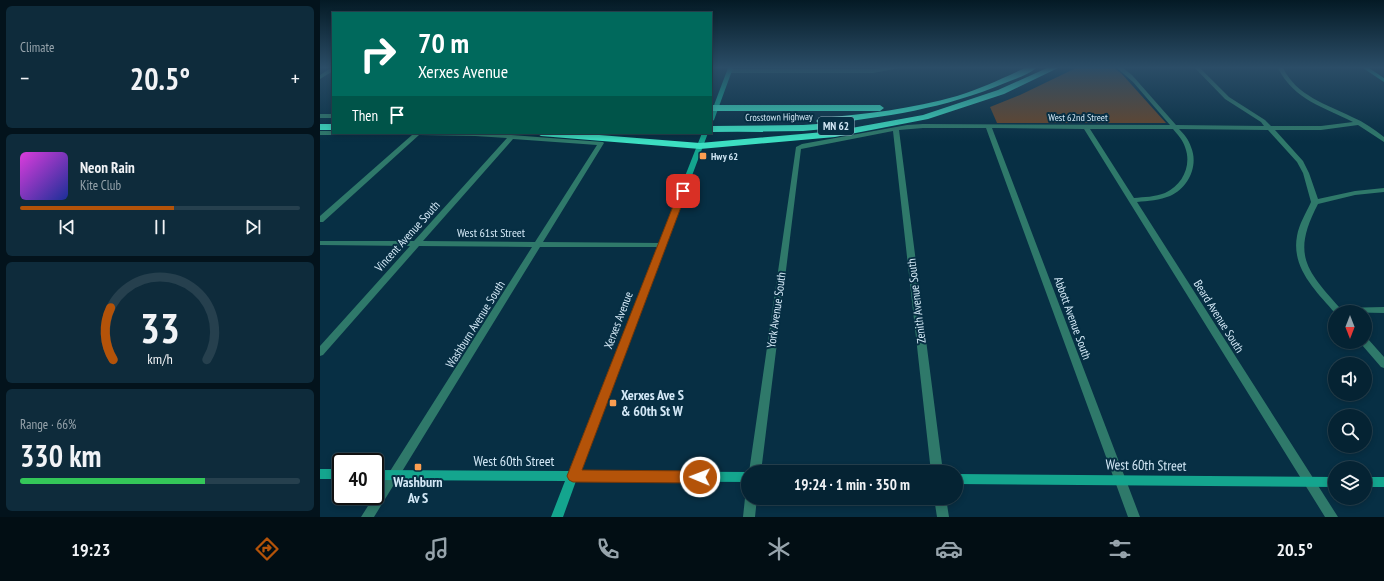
<!DOCTYPE html>
<meta charset="utf-8">
<style>
:root{--surface:#052333;--page:#0e2b3b;--text:#f1f3f6;--muted:#97a4ac;--line:#26404e;--accent:#b45309}
body{margin:0;font-family:"PT Sans Narrow",sans-serif;background:var(--page);color:var(--text);height:100vh;display:flex;flex-direction:column;font-size:15px;white-space:nowrap}
*{box-sizing:border-box;margin:0}
p{font-size:13px;color:var(--muted)}
.icon{flex:none;width:22px;height:22px;fill:none;stroke:currentColor;stroke-width:2;stroke-linecap:round;stroke-linejoin:round}
.map{position:relative;flex:1;overflow:hidden}
.panel{display:flex;flex-direction:column;gap:6px;padding:6px;background:#03131c;width:320px}
.panel>*{flex:none}
.hud{position:absolute;left:12px;top:12px;width:380px;height:122px;border-radius:0px;box-shadow:0 2px 6px #0003,0 0 0 1px var(--line);background:#00695c;color:#fff;overflow:hidden}
.needle{width:26px;rotate:180deg}
.fabs{position:absolute;left:1008px;top:305px;display:grid;gap:8px}
.fabs a{display:grid;place-items:center;width:44px;height:44px;border-radius:50%;background:var(--surface);box-shadow:0 2px 6px #0003,0 0 0 1px var(--line);font-size:20px}
.speed{position:absolute;left:12px;top:453px;display:flex;gap:8px;font-size:20px;font-weight:700;text-align:center}
.speed>*{display:grid;place-content:center;width:52px;height:52px;border-radius:50%;background:var(--surface);box-shadow:0 2px 6px #0003,0 0 0 1px var(--line);line-height:1}
.speed .limit{border:2px solid #111;border-radius:6px;background:#fff;color:#111}
.pin{position:absolute;display:grid;place-items:center;width:34px;height:34px;color:#fff;margin:-17px;border-radius:8px;box-shadow:0 2px 6px #0006}
.me{position:absolute;width:44px;margin:-22px;rotate:271deg;stroke-linejoin:round;filter:drop-shadow(0 0 3px #0008)}
.turn{display:flex;align-items:center;gap:14px;height:84px;padding:0 20px;font-size:18px}
.turn .icon{width:52px;height:52px;stroke-width:2.5}
.turn b{display:block;font-size:28px;line-height:34px}
.then{display:flex;align-items:center;height:38px;padding:0 20px;background:#0003;gap:8px;font-size:15px}
.big{font-size:30px;font-weight:700;line-height:1.1}
.panel .widget{flex:1;display:flex;flex-direction:column;justify-content:center;gap:6px;min-width:0;padding:0 14px;border-radius:6px;background:var(--page)}
.panel .dial{align-items:center;gap:0}
.dial svg{height:104px;overflow:visible;fill:none;stroke:var(--line);stroke-width:7;stroke-linecap:round;text-anchor:middle}
.dial text{fill:var(--text);stroke:none}
.song{display:flex;align-items:center;gap:12px}
.cover{width:48px;height:48px;border-radius:6px;background:linear-gradient(135deg,hsl(300 70% 55%),hsl(230 70% 35%))}
.played{height:4px;border-radius:2px;background:linear-gradient(90deg,var(--accent) 55%,var(--line) 55%)}
.keys{display:flex;justify-content:space-around;direction:ltr}
.heat{display:flex;justify-content:space-between;align-items:center;font-size:22px;direction:ltr}
.charge{height:6px;border-radius:3px;background:linear-gradient(90deg,#34c759 66%,var(--line) 0)}
.trip{position:absolute;left:421px;top:465px;width:222px;height:40px;border-radius:20px;background:var(--surface);box-shadow:0 2px 6px #0003,0 0 0 1px var(--line);font-weight:700;line-height:40px;text-align:center}
.dock{display:flex;height:64px;justify-content:space-around;align-items:center;background:#020e14;color:var(--muted)}
.dock .icon{width:28px;height:28px}
.dock .active{color:var(--accent)}
.dock b{font-size:18px;color:var(--text)}
main{display:flex;flex:1;min-height:0}
.map>svg:first-child{display:block}
.green{fill:#6c4526}
.lines{fill:none;stroke-linecap:round;stroke-linejoin:round}
.street{fill:#2f796a;fill-rule:evenodd}
.secondary{fill:#14a58e;fill-rule:evenodd}
.highway{fill:#3ddfc2;fill-rule:evenodd}
.route{fill:#b45309;stroke:#753606}
.poi-dot{fill:#fb9e51;stroke:#072f44;stroke-width:1.5}
.labels{text-anchor:middle;dominant-baseline:central;stroke-width:4;stroke-linejoin:round;paint-order:stroke}
.far-street-label{font-size:10px;fill:#d3e8f6;stroke:#072f44}
.far-poi-label{font-size:10px;font-weight:bold;fill:#d3e8f6;stroke:#072f44;text-anchor:start}
.shield{fill:#072f44;stroke:#96b0c1;stroke-width:1}
.shield-label{font-size:11px;font-weight:bold;fill:#d3e8f6}
.street-label{font-size:12px;fill:#d3e8f6;stroke:#072f44}
.near-poi-label{font-size:14px;font-weight:bold;fill:#d3e8f6;stroke:#072f44;text-anchor:start}
.near-street-label{font-size:14px;fill:#d3e8f6;stroke:#072f44}
</style>
<main>
<section class="panel">
<div class="widget"><p>Climate</p>
<div class="heat"><a>−</a><b class="big">20.5°</b><a>+</a></div>
</div>
<div class="widget">
<div class="song"><i class="cover"></i><div><b>Neon Rain</b><p>Kite Club</p></div></div>
<div class="played"></div>
<div class="keys"><svg class="icon" aria-label="previous" viewBox="0 0 24 24"><path d="M18 5L8 12l10 7zM5 5v14"/></svg><svg class="icon" aria-label="pause" viewBox="0 0 24 24"><path d="M8 5v14M16 5v14"/></svg><svg class="icon" aria-label="next" viewBox="0 0 24 24"><path d="M6 5l10 7-10 7zM19 5v14"/></svg></div>
</div>
<div class="widget dial"><svg viewBox="0 0 100 80">
<path d="M14 69A42 42 0 1 1 86 69"/>
<path d="M14 69A42 42 0 0 1 12 29" stroke="#b45309"/>
<text x="50" y="56" font-size="32" font-weight="700">33</text>
<text x="50" y="72" font-size="11">km/h</text>
</svg></div>
<div class="widget"><p>Range · 66%</p><b class="big">330 km</b><div class="charge"></div></div>
</section>
<div class="map">
<svg width="1064" height="517" viewBox="0 0 1064 517">
<rect width="100%" height="100%" fill="#072f44"/>
<!-- green -->
<path class="green" d="M756 68H794L801 73 846 123H677L670 107 700 95Z"/>
<g class="lines">
<!-- street -->
<path class="street" d="M11 68H13V71L0 79V75Z
M563 68H579L553 73H410L407 71 410 69H553Z
M797 68H803L812 75 856 125 944 126 941 122 905 99 875 68H880L909 97 945 120 951 126H1001L1033 122C1004 107 974 100 958 68H963C977 96 1006 104 1032 117 1044 122 1054 129 1064 137V142L1038 125 1001 130H955L983 161 989 173 998 199 1035 191 1064 188V192L1035 195 998 204C972 254 985 269 1020 308L1064 307V313L1015 312V313C996 291 971 268 977 236 979 224 986 213 991 202L983 173 977 162 948 130 859 129C864 134 869 140 871 147 879 166 868 188 850 196 840 200 828 201 817 202L1018 517H1005L764 129 672 128 820 517H808L666 128H603L579 130 623 472H611L573 131 481 149 441 472H429L476 147 482 144 587 125 603 124 850 125 813 82ZM770 129H853C857 134 863 140 865 147 872 165 863 185 845 193 835 197 824 197 814 198Z
M0 114H13V118H0Z
M0 131H13V133H166L283 142 284 143 223 242 342 243 346 245 342 247H220L54 517H41L212 247 99 246 3 355 0 356V346L90 246 0 245V241H94L187 138 155 136 99 135 3 222H0V216L92 135H0ZM193 139 277 145 215 242 103 241Z
M1045 338 1048 339 1064 357V368L1061 367 1042 345 1040 342H1045Z
M427 494H428V498H437L435 517H423L425 498Z
M614 498H626L629 517H617Z"/>
<!-- secondary -->
<path class="secondary" d="M408 68H413L394 120 391 122V113Z
M1043 68H1049L1064 78V82Z
M382 133H388L261 471 428 472V482L256 481 243 517H231L245 481 55 480V470L249 471Z
M0 469H21V479H0Z
M636 474 1015 477V487L636 484Z
M1045 477H1064V487H1045Z"/>
<!-- highway -->
<path class="highway" d="M705 68H716C708 75 695 79 685 83 626 108 564 118 500 124L496 121 500 118C546 114 592 109 637 96 660 89 683 78 705 68Z
M727 68H738L684 94 608 119 515 137 380 149 221 136 216 133H254L380 143 515 131 603 115 678 90Z
M391 105H560L564 108 560 111H391Z
M512 123 516 126 515 128 483 131 391 132V126L483 125Z
M0 124H13V130H0Z"/>
</g>
<!-- sky -->
<linearGradient id="sky" x2="0" y2="1"><stop stop-color="#041a25"/><stop offset="0.48" stop-color="#2b4d67"/><stop offset="1" stop-color="#2b4d67" stop-opacity="0"/></linearGradient>
<rect width="1064" height="141" fill="url(#sky)"/>
<!-- route -->
<path class="route" d="M363 188 367 191 262 470 380 471 385 473 387 477 385 481 380 483 253 482 249 480 247 476 359 191Z"/>
<!-- markers -->
<g class="poi-dot">
<rect x="379" y="152" width="8" height="8" rx="2"/>
<rect x="289" y="399" width="8" height="8" rx="2"/>
<rect x="94" y="463" width="8" height="8" rx="2"/>
</g>
<g class="labels">
<!-- far-street labels -->
<g class="far-street-label">
<text transform="translate(459 117) rotate(-1)">Crosstown Highway</text>
<text x="758" y="117">West 62nd Street</text>
</g>
<!-- far-poi labels -->
<g class="far-poi-label">
<text x="391" y="156">Hwy 62</text>
</g>
<!-- shield labels -->
<rect class="shield" x="498" y="117" width="36" height="18" rx="3"/>
<g class="shield-label">
<text x="516" y="126">MN 62</text>
</g>
<!-- street labels -->
<g class="street-label">
<text x="171" y="232">West 61st Street</text>
<text transform="translate(87 236) rotate(-48)">Vincent Avenue South</text>
<text transform="translate(596 301) rotate(-97)">Zenith Avenue South</text>
<text transform="translate(456 310) rotate(-82)">York Avenue South</text>
<text transform="translate(899 316) rotate(58)">Beard Avenue South</text>
<text transform="translate(753 318) rotate(70)">Abbott Avenue South</text>
<text transform="translate(298 320) rotate(-69)">Xerxes Avenue</text>
<text transform="translate(155 324) rotate(-58)">Washburn Avenue South</text>
</g>
<!-- near-poi labels -->
<g class="near-poi-label">
<text x="301" y="395">Xerxes Ave S<tspan x="301" dy="16">&amp; 60th St W</tspan></text>
<text x="98" y="482" text-anchor="middle">Washburn<tspan x="98" dy="16">Av S</tspan></text>
</g>
<!-- near-street labels -->
<g class="near-street-label">
<text x="194" y="461">West 60th Street</text>
<text transform="translate(826 465) rotate(1)">West 60th Street</text>
</g>
</g>
</svg>
<div class="fabs">
<a><svg class="needle" viewBox="-14 -14 28 28"><path d="M0-13l5 13h-10z" fill="#e53935"/><path d="M0 13l5-13h-10z" fill="#97a4ac"/></svg></a>
<a><svg class="icon" aria-label="sound" viewBox="0 0 24 24"><path d="M4 9h4l5-4v14l-5-4H4zM17 9q2 3 0 6"/></svg></a>
<a><svg class="icon" aria-label="search" viewBox="0 0 24 24"><circle cx="10" cy="10" r="6"/><path d="M15 15l6 6"/></svg></a>
<a><svg class="icon" aria-label="layers" viewBox="0 0 24 24"><path d="M12 4l9 5-9 5-9-5zM3 14l9 5 9-5"/></svg></a>
</div>
<div class="speed"><div class="limit">40</div></div>
<div class="pin" style="left:363px;top:191px;background:#d93025"><svg class="icon" aria-label="arrive" viewBox="0 0 24 24"><path d="M6 21V4h12l-3 4 3 4H6"/></svg></div>
<svg class="me" style="left:380px;top:477px" viewBox="-20 -20 40 40"><circle r="17" fill="#b45309" stroke="#fff" stroke-width="3"/><path d="M0-11L8 9 0 5-8 9z" fill="#fff"/></svg>
<div class="trip">19:24 · 1 min · 350 m</div>
<div class="hud">
<div class="turn"><svg class="icon" aria-label="right" viewBox="0 0 24 24"><path d="M7 20v-9h11M14 6l5 5-5 5"/></svg><div><b>70 m</b>Xerxes Avenue</div></div>
<div class="then">Then<svg class="icon" aria-label="arrive" viewBox="0 0 24 24"><path d="M6 21V4h12l-3 4 3 4H6"/></svg></div>
</div>
</div>
</main>
<nav class="dock">
<b>19:23</b>
<svg class="icon active" aria-label="directions" viewBox="0 0 24 24"><path d="M12 3l9 9-9 9-9-9zM9 14v-3h6M13 9l2 2-2 2"/></svg>
<svg class="icon" aria-label="music" viewBox="0 0 24 24"><path d="M9 18V5l10-2v13"/><circle cx="6" cy="18" r="3"/><circle cx="16" cy="16" r="3"/></svg>
<svg class="icon" aria-label="phone" viewBox="0 0 24 24"><path d="M5 4h4l2 5-3 2q2 4 5 5l2-3 5 2v4C11 20 4 13 5 4z"/></svg>
<svg class="icon" aria-label="climate" viewBox="0 0 24 24"><path d="M12 3v18M4 7l16 10M4 17L20 7"/></svg>
<svg class="icon" aria-label="car" viewBox="0 0 24 24"><path d="M5 17H2v-5l4-1 3-4h7l3 4 3 1v5h-3M9 17h6M6 11h13"/><circle cx="7" cy="17" r="2"/><circle cx="17" cy="17" r="2"/></svg>
<svg class="icon" aria-label="filters" viewBox="0 0 24 24"><path d="M4 7h16M4 17h16"/><circle cx="9" cy="7" r="2"/><circle cx="15" cy="17" r="2"/></svg>
<b>20.5°</b>
</nav>
